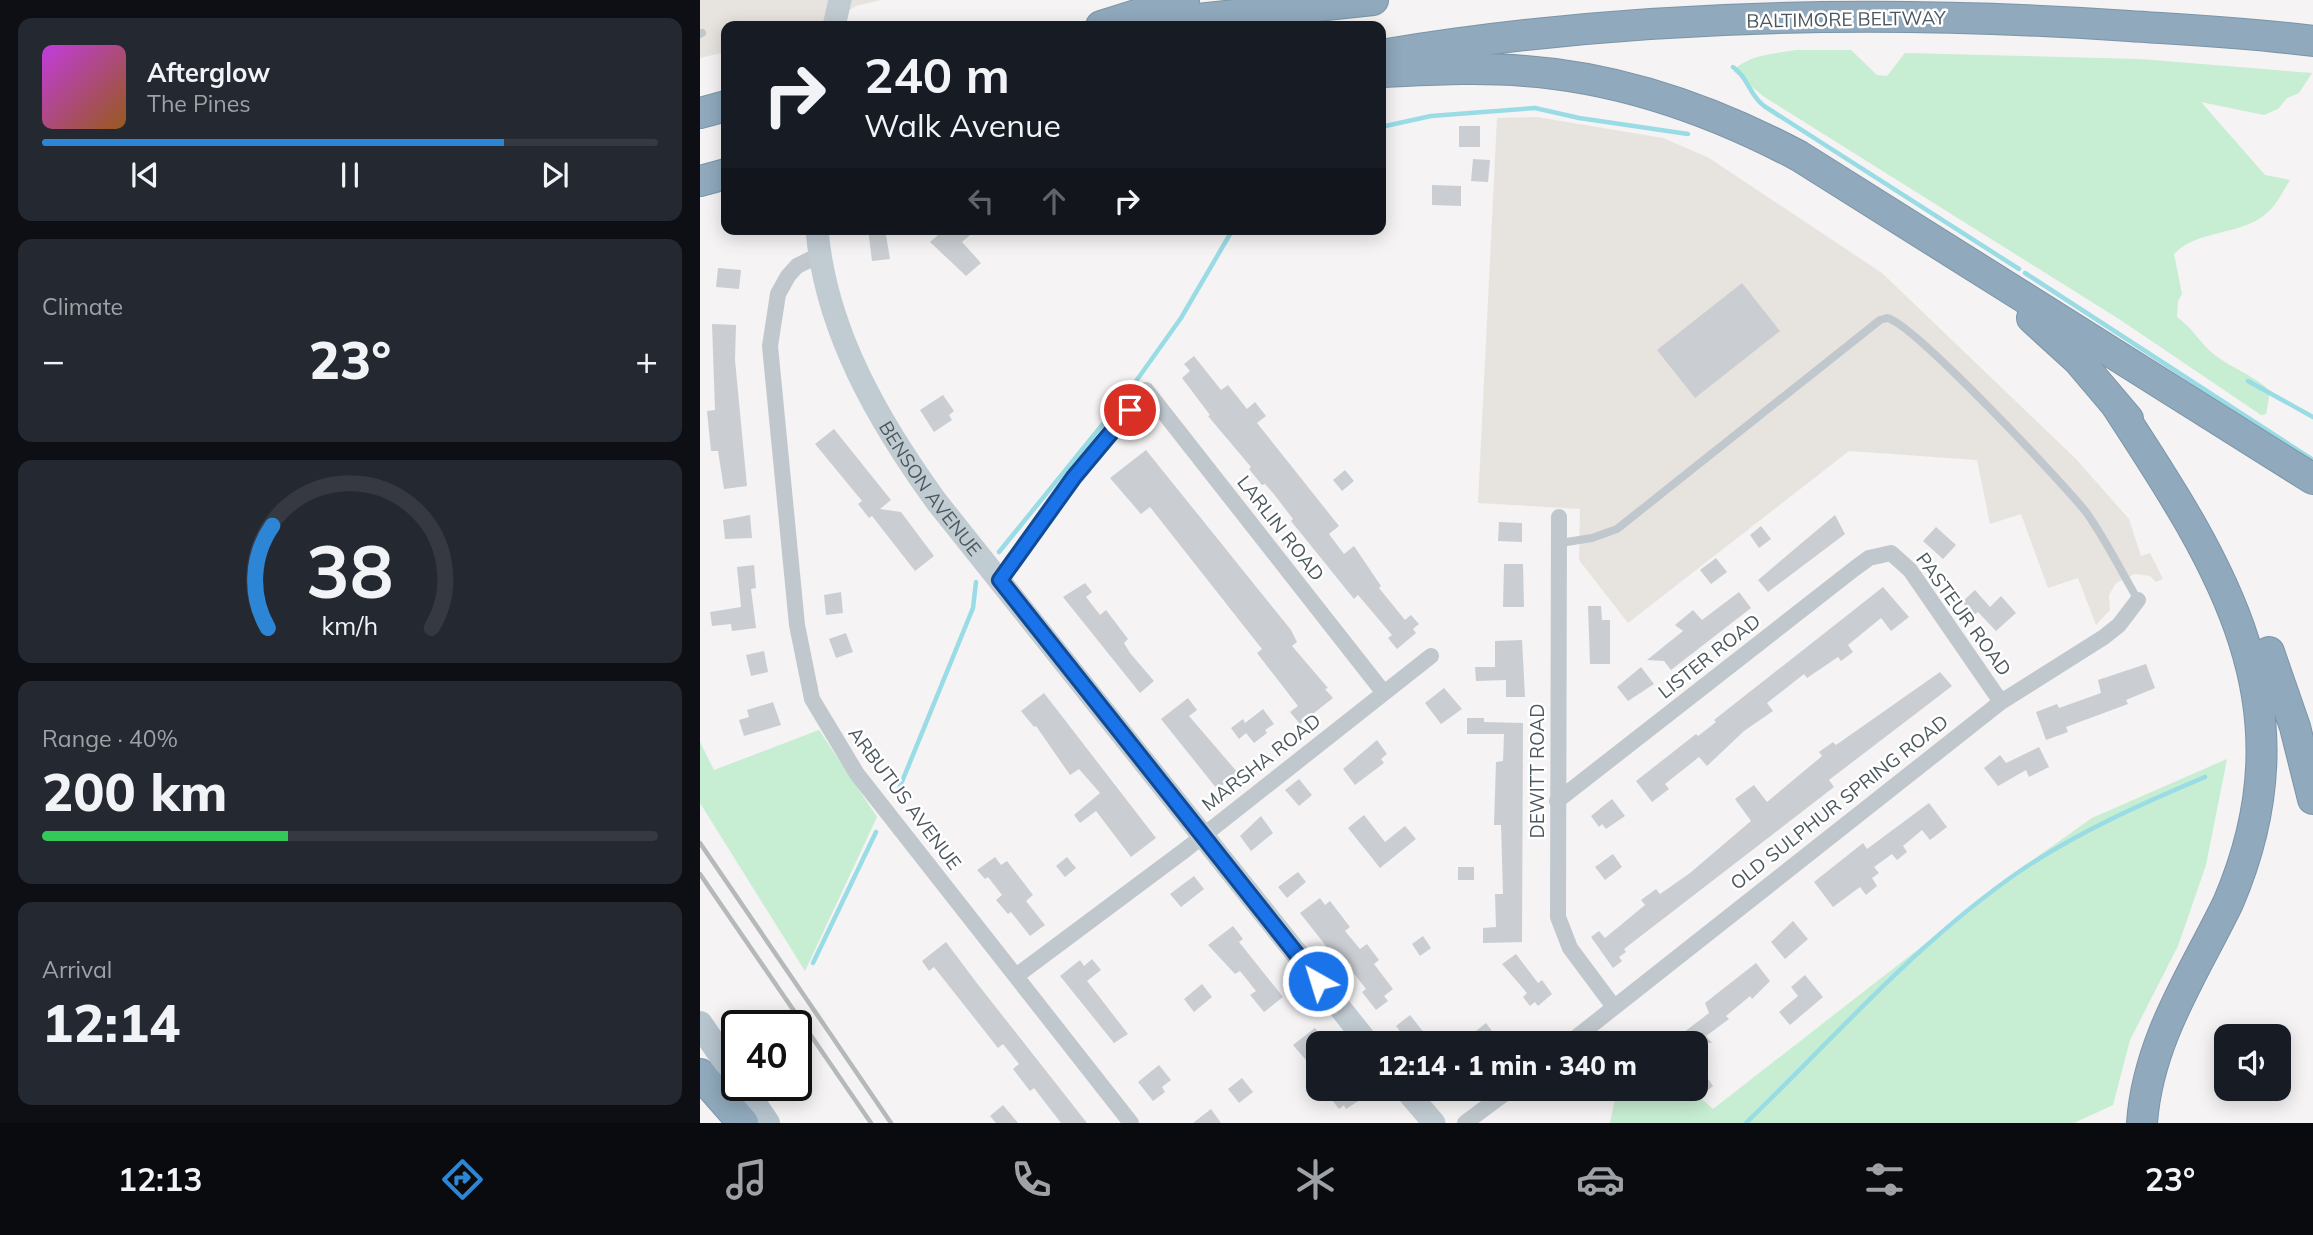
<!DOCTYPE html>
<meta charset="utf-8">
<style>
:root{--surface:#171b24;--page:#242831;--text:#f1f3f6;--muted:#9ea1a6;--line:#363941;--accent:#2d85d5}
body{margin:0;font-family:Mulish,sans-serif;background:var(--page);color:var(--text);height:100vh;display:flex;flex-direction:column;font-size:26px;white-space:nowrap}
*{box-sizing:border-box;margin:0}
p{font-size:23px;color:var(--muted)}
.icon{flex:none;width:38px;height:38px;fill:none;stroke:currentColor;stroke-width:2;stroke-linecap:round;stroke-linejoin:round}
.map{position:relative;flex:1;overflow:hidden}
.details{display:flex;flex-direction:column;gap:18px;padding:18px;background:#0d0f14;width:700px}
.details>*{flex:none}
.guide{position:absolute;left:21px;top:21px;width:665px;height:214px;border-radius:14px;box-shadow:0 4px 18px #0003;background:#171b24;color:var(--text);overflow:hidden}
.tools{position:absolute;left:1514px;top:1024px;display:grid;gap:14px}
.tools a{display:grid;place-items:center;width:77px;height:77px;border-radius:14px;background:var(--surface);box-shadow:0 4px 18px #0003;font-size:35px}
.speed{position:absolute;left:21px;top:1010px;display:flex;gap:14px;font-size:35px;font-weight:700;text-align:center}
.speed>*{display:grid;place-content:center;width:91px;height:91px;border-radius:50%;background:var(--surface);box-shadow:0 4px 18px #0003;line-height:1}
.speed .limit{border:4px solid #111;border-radius:10px;background:#fff;color:#111}
.pin{position:absolute;display:grid;place-items:center;width:60px;height:60px;color:#fff;margin:-30px;border:4px solid #fff;border-radius:50%;box-shadow:0 2px 7px #0007}
.me{position:absolute;width:77px;margin:-38px;rotate:321deg;stroke-linejoin:round;filter:drop-shadow(0 0 5px #0008)}
.turn{display:flex;align-items:center;gap:24px;height:147px;padding:0 28px;font-size:32px}
.turn .icon{width:91px;height:91px;stroke-width:2.5}
.turn b{display:block;font-size:49px;line-height:60px}
.lanes{display:flex;align-items:center;height:66px;padding:0 28px;background:#0003;justify-content:center;gap:35px;direction:ltr}
.lanes .off{opacity:.35}
.big{font-size:52px;font-weight:800;line-height:1.1}
.details .card{flex:1;display:flex;flex-direction:column;justify-content:center;gap:10px;min-width:0;padding:0 24px;border-radius:14px;background:var(--page)}
.details .dial{align-items:center;gap:0}
.dial svg{height:182px;overflow:visible;fill:none;stroke:var(--line);stroke-width:7;stroke-linecap:round;text-anchor:middle}
.dial text{fill:var(--text);stroke:none}
.song{display:flex;align-items:center;gap:21px}
.cover{width:84px;height:84px;border-radius:10px;background:linear-gradient(135deg,hsl(290 70% 55%),hsl(30 70% 35%))}
.played{height:7px;border-radius:4px;background:linear-gradient(90deg,var(--accent) 75%,var(--line) 75%)}
.keys{display:flex;justify-content:space-around;direction:ltr}
.heat{display:flex;justify-content:space-between;align-items:center;font-size:38px;direction:ltr}
.charge{height:10px;border-radius:5px;background:linear-gradient(90deg,#34c759 40%,var(--line) 0)}
.trip{position:absolute;left:606px;top:1031px;width:402px;height:70px;border-radius:14px;background:var(--surface);box-shadow:0 4px 18px #0003;font-weight:800;line-height:70px;text-align:center}
.menu{display:flex;height:112px;justify-content:space-around;align-items:center;background:#090b0e;color:var(--muted)}
.menu .icon{width:49px;height:49px}
.menu .selected{color:var(--accent)}
.menu b{font-size:32px;color:var(--text)}
main{display:flex;flex:1;min-height:0}
.map>svg:first-child{display:block}
.commercial{fill:#e7e4df}
.green{fill:#c7edd2}
.lines{fill:none;stroke-linecap:round;stroke-linejoin:round}
.stream{stroke:#99dce5;stroke-width:4.5}
.building{fill:#caced2}
.highway-casing{stroke:#7b94a8;stroke-width:32}
.lane{stroke:#c0c8ce;stroke-width:8}
.street{stroke:#c0c8ce;stroke-width:16}
.secondary{stroke:#c1cbd2;stroke-width:23}
.primary{stroke:#b6c4ce;stroke-width:26}
.highway{stroke:#90a9bc;stroke-width:30}
.rail{stroke:#b6b9bc;stroke-width:4.5}
.route-casing{stroke:#114b97;stroke-width:18}
.route{stroke:#1a73e8;stroke-width:12}
.labels{text-anchor:middle;dominant-baseline:central;stroke-width:5;stroke-linejoin:round;paint-order:stroke}
.street-label{font-size:19px;fill:#4c585f;stroke:#fff}
</style>
<main>
<section class="details">
<div class="card">
<div class="song"><i class="cover"></i><div><b>Afterglow</b><p>The Pines</p></div></div>
<div class="played"></div>
<div class="keys"><svg class="icon" aria-label="previous" viewBox="0 0 24 24"><path d="M18 5L8 12l10 7zM5 5v14"/></svg><svg class="icon" aria-label="pause" viewBox="0 0 24 24"><path d="M8 5v14M16 5v14"/></svg><svg class="icon" aria-label="next" viewBox="0 0 24 24"><path d="M6 5l10 7-10 7zM19 5v14"/></svg></div>
</div>
<div class="card"><p>Climate</p>
<div class="heat"><a>−</a><b class="big">23°</b><a>+</a></div>
</div>
<div class="card dial"><svg viewBox="0 0 100 80">
<path d="M14 69A42 42 0 1 1 86 69"/>
<path d="M14 69A42 42 0 0 1 16 24" stroke="#2d85d5"/>
<text x="50" y="56" font-size="32" font-weight="700">38</text>
<text x="50" y="72" font-size="11">km/h</text>
</svg></div>
<div class="card"><p>Range · 40%</p><b class="big">200 km</b><div class="charge"></div></div>
<div class="card"><p>Arrival</p><b class="big">12:14</b></div>
</section>
<div class="map">
<svg width="1613" height="1123" viewBox="0 0 1613 1123">
<rect width="100%" height="100%" fill="#f5f3f3"/>
<!-- commercial -->
<path class="commercial" d="M0 0H181L156 6 123 26H26V52L0 58Z
M837 117 963 138 1009 158 1182 273 1376 459 1429 519 1441 556 1450 553 1463 579 1456 582 1450 576 1435 574 1416 583 1409 595 1410 610 1396 625 1378 578 1348 588 1321 514 1290 524 1277 460 1149 451 928 623 879 560 880 509 778 503 797 118Z"/>
<!-- green -->
<path class="green" d="M1096 50H1151L1177 75 1187 76 1205 53 1440 59 1612 73 1599 93 1587 98 1578 109 1564 115 1501 102 1565 175 1590 180C1583 191 1577 204 1568 212 1541 237 1499 228 1474 254L1482 294 1478 301 1477 317C1491 327 1497 338 1508 349 1526 367 1552 373 1570 391L1566 414 1561 415 1422 321 1063 96 1033 71C1049 54 1074 54 1096 50Z
M119 730 177 817 105 971 0 803V742L14 770Z
M1527 759 1506 865 1478 946 1430 1040 1413 1105 1374 1123H910L917 1089H991L1013 1109 1334 859 1392 818Z"/>
<g class="lines">
<!-- stream -->
<path class="stream" d="M1033 67C1048 77 1049 95 1064 106L1319 269
M681 127 731 116 835 108 879 118 988 134
M1325 273 1613 460
M1548 381 1613 417
M299 552 424 398 481 318 533 229
M199 789 273 608 276 582
M113 963 176 832
M1046 1123C1135 1037 1217 942 1320 871 1378 832 1441 804 1505 777"/>
</g>
<!-- building -->
<path class="building" d="M759 126H780V147H759Z
M773 159 790 160 788 182 771 181Z
M732 185 761 186V206L732 205Z
M168 229H185L190 259 172 261Z
M245 229H277L262 242 281 263 266 276 230 242Z
M18 268 41 270 39 289 16 287Z
M1042 283 1080 331 995 398 957 350Z
M12 324 36 325 35 360 47 486 24 489 18 451H11L7 411 15 410Z
M494 356 521 390 528 385 547 409 555 402 566 416 557 423 639 526 629 534 644 554 654 546 681 586 679 588 705 620 711 615 719 624 713 629 716 633 697 649 688 638 692 635 658 595 654 599 591 521 593 519 573 493 565 484 562 485 549 469 551 467 508 416 510 415 482 378 490 371 484 364Z
M243 395 254 411 249 415 252 420 234 432 220 410Z
M134 429 191 500 180 509 201 512 234 556 215 571 172 516 169 518 158 504 162 501 115 444Z
M446 450 591 630 597 642 592 646 628 688 625 689 633 698 600 724 590 712 598 706 557 653 562 649 543 625 450 507 441 514 410 478Z
M645 470 654 481 642 491 633 480Z
M50 515 52 538 25 539 23 520Z
M1135 515 1145 534 1068 592 1058 580Z
M799 522 822 523V542L798 541Z
M1061 526 1071 539 1059 548 1050 535Z
M1236 527 1256 545 1243 559 1223 541Z
M1016 558 1027 572 1011 584 1000 570Z
M804 564H823L824 607H803Z
M54 565 56 588 51 589 56 628 32 631 31 624 12 626 10 612 41 607 37 567Z
M385 583 392 592 386 597 400 615 406 610 428 639 424 643 430 653 454 681 440 693 363 597Z
M1183 587 1209 617 1191 631 1181 618 1148 645 1153 652 1141 661 1138 657 1107 678 1104 674 1067 703 1073 711 1044 731 1007 766 999 757 965 784 969 789 952 802 936 781 996 734 998 736 1016 722 1014 720Z
M1275 590 1290 607 1301 596 1316 613 1296 631 1278 612 1274 615 1262 602Z
M141 592 143 613 126 615 124 595Z
M1039 592 1051 608 971 670 964 661 947 660 983 631 975 625 993 610 1002 620Z
M888 606H901L902 620H910V664H890Z
M146 633 153 652 136 658 129 639Z
M822 640 825 697H806V680L776 681 775 667H795V641Z
M64 651 68 672 51 676 46 655Z
M1446 664 1455 688 1426 700 1428 704 1366 727 1368 732 1346 740 1336 712 1357 704 1359 708 1401 693 1398 680Z
M941 667 954 684 928 701 917 687Z
M1240 672 1252 686 1129 780 1134 787 924 949 926 952 919 957 922 961 913 968 891 937 899 931 905 938 945 905 941 900 956 889 960 894 990 873 1051 821 1035 799 1054 785 1067 802 1122 756 1119 752 1133 742 1136 745Z
M744 688 762 709 741 724 725 703Z
M344 693 456 838 431 857 396 811 380 823 374 815 400 793 379 769 370 775 336 726 334 727 321 711Z
M488 698 497 710 489 716 538 773 517 789 461 719Z
M73 702 81 725 44 736 39 720 49 717 47 710Z
M563 709 574 724 565 730 567 733 554 743 546 733 539 739 531 728 543 719 545 723Z
M767 718H784V722L823 723 822 942 783 943V928L796 927 795 894H803L801 825H794L796 762 803 761 804 734H767Z
M677 740 687 754 681 759 684 763 655 785 643 769Z
M1339 747 1349 767 1329 777 1326 770 1298 786 1284 768 1300 755 1306 763Z
M599 779 612 795 599 806 585 790Z
M912 799 925 816 906 829 902 824 899 827 891 816Z
M1229 803 1247 827 1230 840 1222 830 1203 846 1207 852 1197 860 1192 854 1174 867 1179 873 1172 878 1177 886 1166 895 1160 887 1133 907 1114 882 1163 843 1167 849Z
M664 815 685 842 705 826 716 839 680 868 648 828Z
M561 816 573 833 551 851 540 836Z
M913 854 922 867 905 880 895 867Z
M295 857 301 865 307 861 333 895 326 901 345 925 330 936 311 912 308 914 296 900 302 895 288 877 285 879 277 870Z
M367 857 376 868 365 877 356 866Z
M758 867H774V880H758Z
M598 872 606 882 587 898 578 887Z
M494 876 504 889 481 907 470 894Z
M620 898 625 905 630 901 650 927 645 931 660 949 667 944 679 960 674 964 693 989 684 996 688 1001 676 1010 662 992 666 989 652 971 650 973 634 956 600 913Z
M1093 921 1108 939 1085 959 1071 942Z
M533 926 543 939 539 942 583 997 564 1012 550 995 556 991 540 971 535 974 508 945Z
M723 936 731 948 720 956 712 944Z
M246 942 276 982 387 1123H361L334 1088 330 1091 313 1069 319 1064 303 1044 298 1048 234 967 229 971 222 961Z
M816 954 838 983 842 980 852 994 838 1006 835 1002 830 1006 823 997 827 993 802 964Z
M392 959 401 970 387 981 428 1034 414 1043 360 976 380 960 384 966Z
M1056 963 1070 981 1052 999 1050 996 1026 1016 1029 1019 1006 1036 1012 1043H1006L996 1052V1043H970L1009 1013 1005 1003Z
M1105 975 1123 997 1090 1025 1079 1012 1098 996 1091 987Z
M502 984 512 997 494 1012 484 999Z
M710 1015 732 1043H709L696 1026Z
M786 1023 797 1038 790 1043H761Z
M615 1028 626 1043H618V1074L593 1045Z
M996 1062 1013 1086 1003 1094 996 1084Z
M459 1065 471 1080 462 1087 465 1092 453 1101 438 1082Z
M542 1078 553 1092 539 1103 528 1089Z
M623 1088H661L666 1096 646 1109 644 1105 639 1109Z
M303 1105 318 1123H296L290 1116Z
M511 1109 521 1123H493Z"/>
<g class="lines">
<defs>
<path id="highway" d="M401 26 484 0
M433 26 673 0
M681 55C926 14 1180 9 1429 26 1490 30 1552 33 1613 41
M681 72C729 70 777 67 825 71 922 78 1014 111 1099 156L1613 479
M0 113 26 106
M0 181 26 174
M1332 318 1378 360 1428 419
M1416 405C1522 567 1613 705 1528 903 1493 975 1448 1040 1442 1123
M1569 652 1595 727 1613 799
M0 1074 43 1123"/>
</defs>
<!-- highway casing -->
<use href="#highway" class="highway-casing"/>
<!-- lane -->
<path class="lane" d="M0 34 2 33
M860 543 892 538 917 529 1180 320 1187 318C1212 322 1364 484 1386 512 1406 540 1421 571 1438 600"/>
<!-- street -->
<path class="street" d="M121 254 97 266 88 276 78 294 70 346 97 625 112 699 157 774 431 1123
M859 517 858 917 870 948 914 1007
M300 580 374 477 446 390 684 693
M857 801 1154 569 1169 558 1191 553 1210 570 1301 702
M316 976 485 850 731 656
M869 1043 1301 702 1404 637 1419 625 1438 600
M765 1123 812 1088"/>
<!-- secondary -->
<g class="secondary">
<path d="M134 26 140 0"/>
<path id="s1" d="M117 229C125 330 179 422 236 501L668 1043"/>
<path d="M704 1088 734 1123"/>
</g>
<!-- primary -->
<path class="primary" d="M0 1024 37 1078
M41 1085 67 1123"/>
<!-- highway -->
<use href="#highway" class="highway"/>
<!-- rail -->
<path class="rail" d="M0 843 191 1123
M0 874 171 1123"/>
</g>
<g class="lines">
<defs>
<path id="route" d="M430 410 374 477 300 580 618 981"/>
</defs>
<!-- route casing -->
<use href="#route" class="route-casing"/>
<!-- route -->
<use href="#route" class="route"/>
</g>
<g class="labels">
<!-- street labels -->
<g class="street-label">
<text transform="translate(1146 19) rotate(-1)">BALTIMORE BELTWAY</text>
<text stroke="none"><textPath href="#s1" startOffset="287">BENSON AVENUE</textPath></text>
<text transform="translate(581 528) rotate(52)">LARLIN ROAD</text>
<text transform="translate(1264 614) rotate(54)">PASTEUR ROAD</text>
<text transform="translate(1009 656) rotate(-38)">LISTER ROAD</text>
<text transform="translate(561 762) rotate(-38)">MARSHA ROAD</text>
<text transform="translate(837 771) rotate(-90)">DEWITT ROAD</text>
<text transform="translate(205 798) rotate(53)">ARBUTUS AVENUE</text>
<text transform="translate(1139 802) rotate(-38)">OLD SULPHUR SPRING ROAD</text>
</g>
</g>
</svg>
<div class="tools">
<a><svg class="icon" aria-label="sound" viewBox="0 0 24 24"><path d="M4 9h4l5-4v14l-5-4H4zM17 9q2 3 0 6"/></svg></a>
</div>
<div class="speed"><div class="limit">40</div></div>
<div class="pin" style="left:430px;top:410px;background:#d93025"><svg class="icon" aria-label="arrive" viewBox="0 0 24 24"><path d="M6 21V4h12l-3 4 3 4H6"/></svg></div>
<svg class="me" style="left:618px;top:981px" viewBox="-20 -20 40 40"><circle r="17" fill="#1a73e8" stroke="#fff" stroke-width="3"/><path d="M0-11L8 9 0 5-8 9z" fill="#fff"/></svg>
<div class="trip">12:14 · 1 min · 340 m</div>
<div class="guide">
<div class="turn"><svg class="icon" aria-label="right" viewBox="0 0 24 24"><path d="M7 20v-9h11M14 6l5 5-5 5"/></svg><div><b>240 m</b>Walk Avenue</div></div>
<div class="lanes"><svg class="icon off" aria-label="left" viewBox="0 0 24 24"><path d="M17 20v-9H6M10 6l-5 5 5 5"/></svg><svg class="icon off" aria-label="ahead" viewBox="0 0 24 24"><path d="M12 20V5M6 11l6-6 6 6"/></svg><svg class="icon" aria-label="right" viewBox="0 0 24 24"><path d="M7 20v-9h11M14 6l5 5-5 5"/></svg></div>
</div>
</div>
</main>
<nav class="menu">
<b>12:13</b>
<svg class="icon selected" aria-label="directions" viewBox="0 0 24 24"><path d="M12 3l9 9-9 9-9-9zM9 14v-3h6M13 9l2 2-2 2"/></svg>
<svg class="icon" aria-label="music" viewBox="0 0 24 24"><path d="M9 18V5l10-2v13"/><circle cx="6" cy="18" r="3"/><circle cx="16" cy="16" r="3"/></svg>
<svg class="icon" aria-label="phone" viewBox="0 0 24 24"><path d="M5 4h4l2 5-3 2q2 4 5 5l2-3 5 2v4C11 20 4 13 5 4z"/></svg>
<svg class="icon" aria-label="climate" viewBox="0 0 24 24"><path d="M12 3v18M4 7l16 10M4 17L20 7"/></svg>
<svg class="icon" aria-label="car" viewBox="0 0 24 24"><path d="M5 17H2v-5l4-1 3-4h7l3 4 3 1v5h-3M9 17h6M6 11h13"/><circle cx="7" cy="17" r="2"/><circle cx="17" cy="17" r="2"/></svg>
<svg class="icon" aria-label="filters" viewBox="0 0 24 24"><path d="M4 7h16M4 17h16"/><circle cx="9" cy="7" r="2"/><circle cx="15" cy="17" r="2"/></svg>
<b>23°</b>
</nav>
